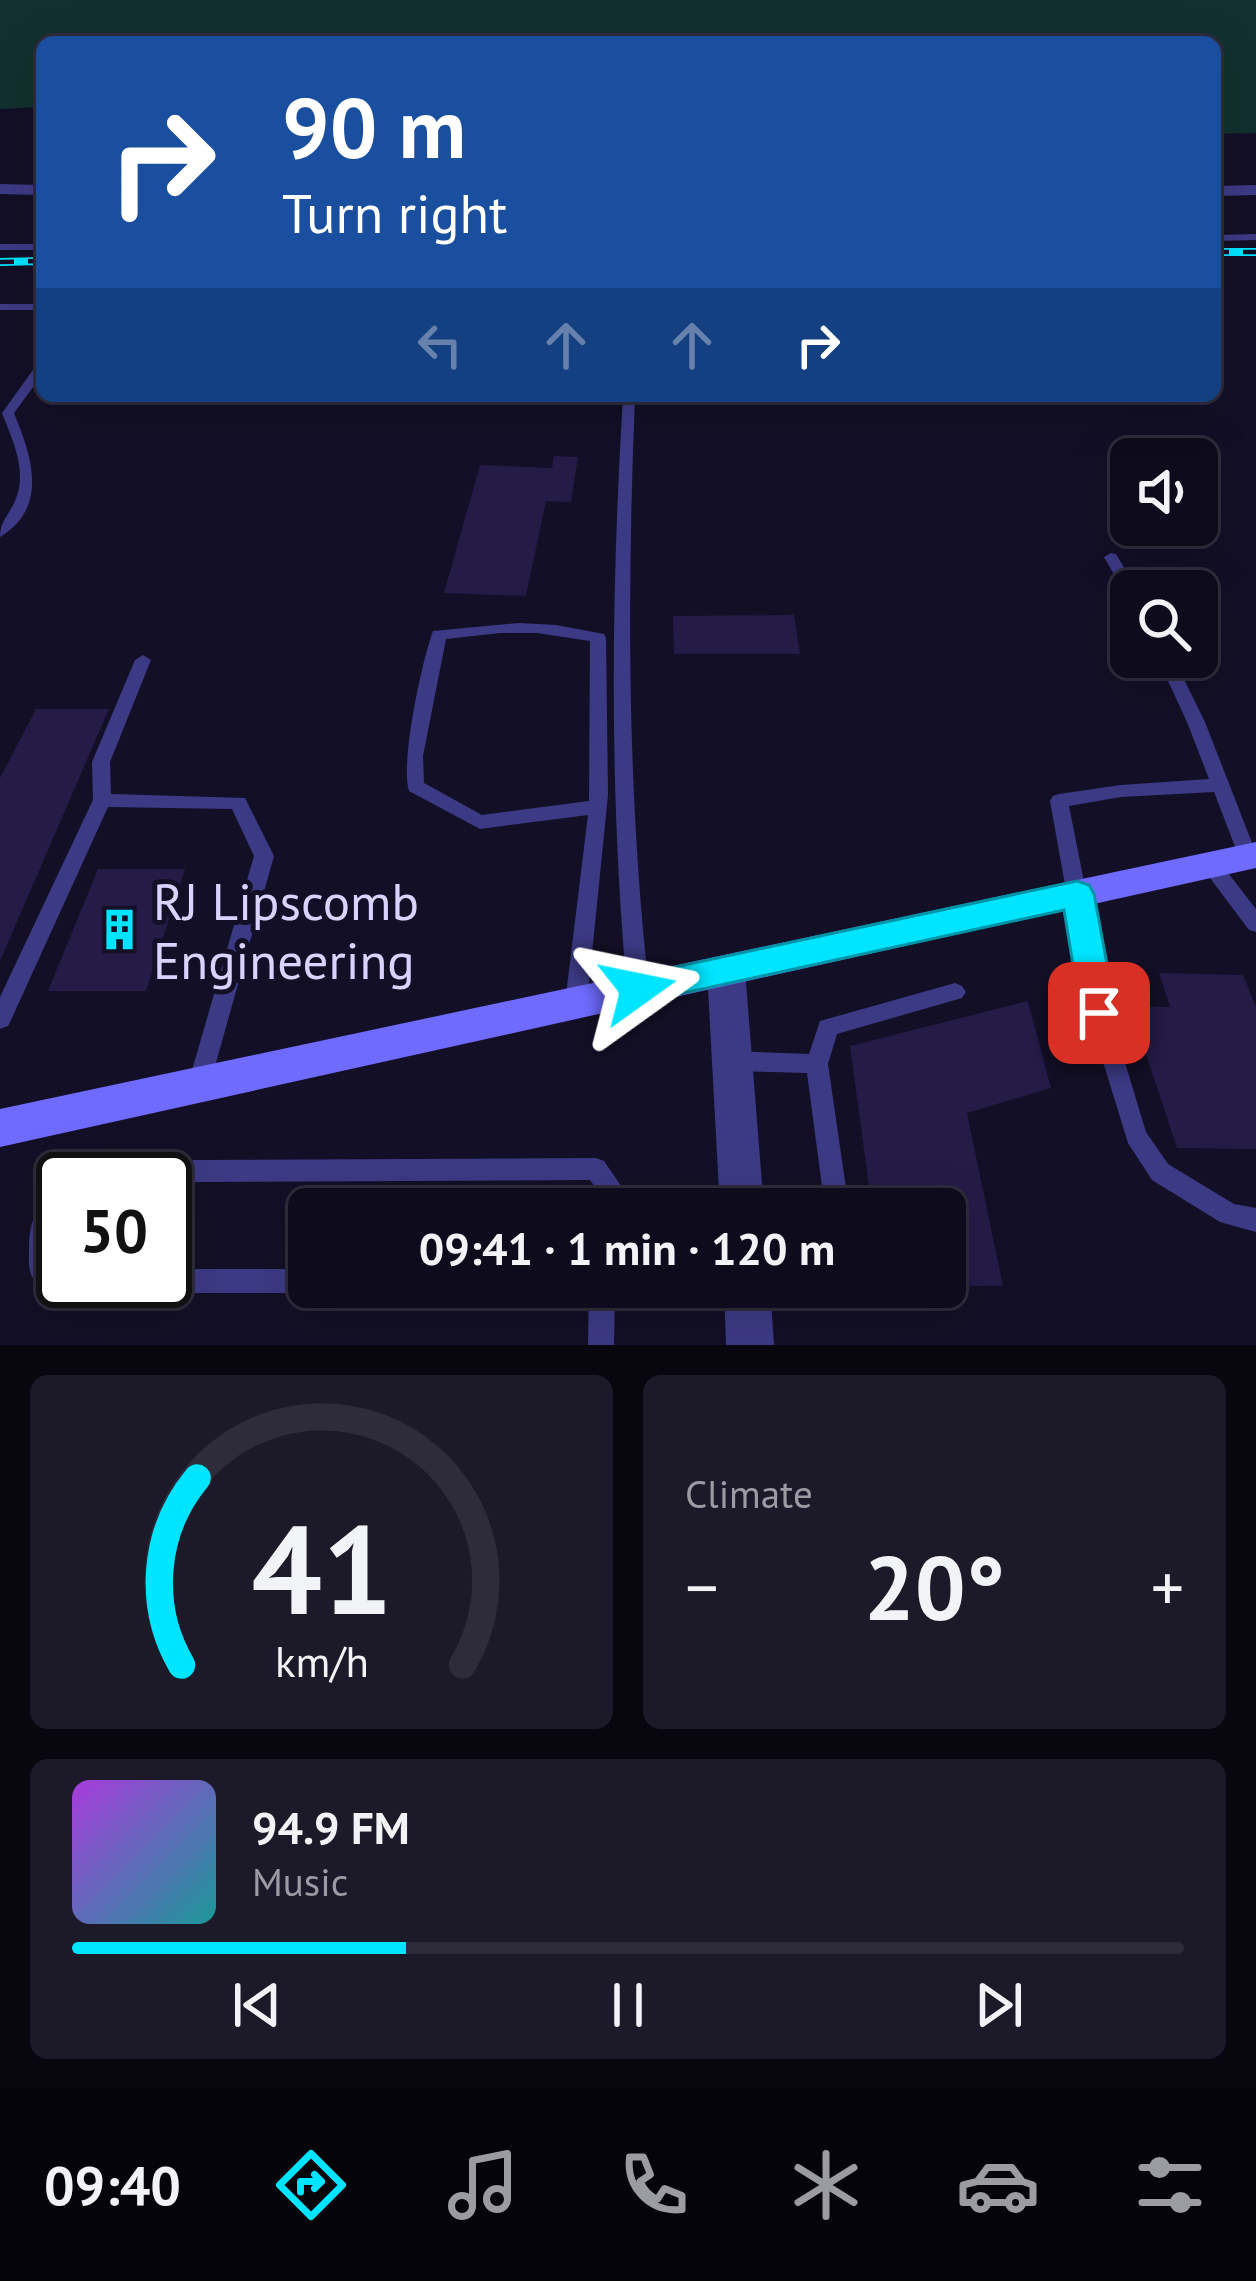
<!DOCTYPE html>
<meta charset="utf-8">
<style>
:root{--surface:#0e0b1c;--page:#1c1929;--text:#f1f3f6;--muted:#9b9ba3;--line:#2e2b3b;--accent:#00e5ff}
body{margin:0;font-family:"PT Sans",sans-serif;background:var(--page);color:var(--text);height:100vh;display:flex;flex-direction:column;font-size:45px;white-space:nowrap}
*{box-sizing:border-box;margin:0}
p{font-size:39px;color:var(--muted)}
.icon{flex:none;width:66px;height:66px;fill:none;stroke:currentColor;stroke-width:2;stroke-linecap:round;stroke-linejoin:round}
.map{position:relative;height:1345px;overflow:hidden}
.details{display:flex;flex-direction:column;gap:30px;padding:30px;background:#08060f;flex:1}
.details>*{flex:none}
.guide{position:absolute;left:36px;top:36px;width:1185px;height:366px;border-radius:18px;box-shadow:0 12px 48px #0002,0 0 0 3px var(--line);background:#1a4fa0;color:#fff;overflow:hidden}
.tools{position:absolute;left:1110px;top:438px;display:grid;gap:24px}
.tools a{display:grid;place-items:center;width:108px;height:108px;border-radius:18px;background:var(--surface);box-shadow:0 12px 48px #0002,0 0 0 3px var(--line);font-size:60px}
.speed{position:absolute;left:36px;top:1152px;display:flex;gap:24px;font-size:60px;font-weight:700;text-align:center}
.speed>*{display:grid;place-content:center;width:156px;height:156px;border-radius:50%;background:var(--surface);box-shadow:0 12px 48px #0002,0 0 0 3px var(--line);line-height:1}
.speed .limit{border:6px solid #111;border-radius:18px;background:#fff;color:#111}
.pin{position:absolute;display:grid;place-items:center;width:102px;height:102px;color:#fff;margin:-51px;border-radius:24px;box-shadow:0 6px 18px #0006}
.me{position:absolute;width:132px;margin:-66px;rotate:78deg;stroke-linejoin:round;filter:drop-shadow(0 0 9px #0008)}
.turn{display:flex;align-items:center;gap:42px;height:252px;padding:0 48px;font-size:54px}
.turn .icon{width:156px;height:156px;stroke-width:2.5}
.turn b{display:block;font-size:84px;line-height:102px}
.lanes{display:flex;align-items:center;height:114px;padding:0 48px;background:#0003;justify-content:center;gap:60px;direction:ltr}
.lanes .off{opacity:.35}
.big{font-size:90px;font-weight:700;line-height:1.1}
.details .widget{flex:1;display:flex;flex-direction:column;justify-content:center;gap:18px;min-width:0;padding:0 42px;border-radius:18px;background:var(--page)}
.details .dial{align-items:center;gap:0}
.dial svg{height:312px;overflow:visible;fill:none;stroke:var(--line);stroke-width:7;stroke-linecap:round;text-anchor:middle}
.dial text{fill:var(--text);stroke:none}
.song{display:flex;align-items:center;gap:36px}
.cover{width:144px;height:144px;border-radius:18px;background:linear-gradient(135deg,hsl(280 70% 55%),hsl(180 70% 35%))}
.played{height:12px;border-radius:6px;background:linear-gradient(90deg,var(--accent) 30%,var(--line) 30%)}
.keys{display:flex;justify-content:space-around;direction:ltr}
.heat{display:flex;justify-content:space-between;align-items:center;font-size:66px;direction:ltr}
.details .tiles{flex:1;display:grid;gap:30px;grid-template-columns:1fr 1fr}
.widget:last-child{grid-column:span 2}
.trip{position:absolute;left:288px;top:1188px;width:678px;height:120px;border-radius:18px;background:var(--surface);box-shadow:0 12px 48px #0002,0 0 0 3px var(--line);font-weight:700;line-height:120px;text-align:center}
.tab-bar{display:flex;height:192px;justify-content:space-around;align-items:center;background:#06040b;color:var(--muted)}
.tab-bar .icon{width:84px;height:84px}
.tab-bar .active{color:var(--accent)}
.tab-bar b{font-size:54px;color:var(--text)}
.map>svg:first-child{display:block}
.green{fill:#12302f}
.building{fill:#241b47}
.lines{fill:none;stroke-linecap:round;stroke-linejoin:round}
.lane{fill:#3d3a85;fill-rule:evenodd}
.street{fill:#3d3a85;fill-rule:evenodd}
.secondary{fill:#6f6bff;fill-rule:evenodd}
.rail-casing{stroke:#00e5ff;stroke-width:8}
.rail{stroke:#130f26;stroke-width:4.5;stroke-dasharray:14;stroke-linecap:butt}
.route{fill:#00e5ff;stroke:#0095a6;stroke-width:3}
.labels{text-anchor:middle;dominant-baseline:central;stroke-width:10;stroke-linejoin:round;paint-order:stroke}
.near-poi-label{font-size:51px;fill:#d9d4ff;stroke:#130f26;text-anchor:start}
</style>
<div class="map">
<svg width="1256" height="1345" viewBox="0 0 1256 1345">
<rect width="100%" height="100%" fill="#130f26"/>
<!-- green -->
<path class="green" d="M0 0H1256V133L1215 134V42H42V107L0 109Z"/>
<!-- building -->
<path class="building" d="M554 456 578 457 571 502 546 501 526 596 444 593 480 465 552 468Z
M794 615 800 654H674L673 616Z
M36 709H109L0 961V778Z
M98 869H185L146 991H48Z
M1159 973 1243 975 1256 1007V1149L1177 1148 1130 1006 1170 1007Z
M1028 1001 1051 1088 967 1113 1003 1286H945V1209H872L850 1046Z"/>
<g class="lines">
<!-- lane -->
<path class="lane" d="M1256 234V240L1215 241V235Z
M0 244H42V250H0Z
M0 304H42V310H0Z
M42 362V375L14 413C32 457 49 507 0 537 0 521 9 515 15 501 28 472 13 441 2 413L38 363Z
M623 396H635C627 594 627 791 649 989L645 995 638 998 631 995 627 989C609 791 611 594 623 396Z
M1111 553 1116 554 1138 591H1131V597L1126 595 1104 557Z
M519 623 556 625 604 634 606 638 608 795 587 1003 584 1009 576 1012 568 1009 565 1003 588 815 480 829 409 791C400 762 422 661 433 631ZM500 633H537L590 641 589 801 482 815 424 783 423 756 446 639Z
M143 655 151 660 110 762 111 794 245 798 274 856 210 1084 207 1091 199 1094 191 1091 188 1084 254 856 232 809 108 807 11 1020 8 1026 0 1029V997L93 800 92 762 135 660Z
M1157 657H1173L1205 722 1256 853 1255 862 1248 864 1241 862 1214 792 1121 797 1069 806 1110 1013 1146 1132 1168 1164 1234 1204 1256 1208V1232L1220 1222 1152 1180 1128 1143 1088 1013 1050 801 1053 796 1059 794 1121 785 1209 779 1187 722Z
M1211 858 1218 860 1256 909V932L1249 930 1204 870 1201 865 1204 860Z
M955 983 962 986 966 992 962 998 837 1034 828 1064 849 1209H825L807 1073 732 1071 724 1068 721 1061 724 1054 732 1051 809 1054 820 1021Z
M596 1158 604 1161 637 1209H611L590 1180 194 1182 165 1188V1179H143L147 1171 194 1160Z
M63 1194V1220L54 1228V1260L63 1264V1281H165V1269H309V1287H319L309 1293H76L66 1287 32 1277C28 1266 29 1259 29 1247 30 1219 35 1206 63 1194Z
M589 1287H615L614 1345H588Z"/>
<!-- street -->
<path class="street" d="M0 184 42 185V195L0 194Z
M1256 185V195L1215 196V186Z
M726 955 739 959 745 970 764 1209H720L707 970 713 959Z
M724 1287H770L774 1345H726Z"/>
<!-- secondary -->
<path class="secondary" d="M1256 842V868L0 1147V1109Z"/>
<defs>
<path id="rail" d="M1215 252H1256
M0 262 42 261"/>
</defs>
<!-- rail casing -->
<use href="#rail" class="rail-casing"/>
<!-- rail -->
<use href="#rail" class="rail"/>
</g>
<!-- route -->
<path class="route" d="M1077 881 1089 885 1094 894 1116 1013 1111 1024 1099 1028 1086 1024 1081 1013 1064 910 638 1003 625 999 620 989 625 979 638 975Z"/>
<!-- icons -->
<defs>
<symbol id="building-bare" viewBox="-9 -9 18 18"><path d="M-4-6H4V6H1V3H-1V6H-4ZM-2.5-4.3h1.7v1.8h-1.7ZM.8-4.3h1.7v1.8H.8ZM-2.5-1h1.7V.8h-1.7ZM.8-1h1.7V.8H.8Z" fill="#00e5ff" stroke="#130f26" stroke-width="2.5" paint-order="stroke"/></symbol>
</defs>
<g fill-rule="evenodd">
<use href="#building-bare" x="90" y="900" width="59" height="59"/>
</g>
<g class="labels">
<!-- near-poi labels -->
<g class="near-poi-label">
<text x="153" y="901">RJ Lipscomb<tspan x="153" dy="59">Engineering</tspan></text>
</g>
</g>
</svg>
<div class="tools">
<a><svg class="icon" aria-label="sound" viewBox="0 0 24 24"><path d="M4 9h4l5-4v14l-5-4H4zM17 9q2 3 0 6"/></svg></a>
<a><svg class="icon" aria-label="search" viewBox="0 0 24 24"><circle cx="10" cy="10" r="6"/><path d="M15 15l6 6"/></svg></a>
</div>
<div class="speed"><div class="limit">50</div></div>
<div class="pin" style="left:1099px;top:1013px;background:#d93025"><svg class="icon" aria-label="arrive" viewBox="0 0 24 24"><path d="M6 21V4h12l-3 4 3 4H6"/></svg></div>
<svg class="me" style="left:638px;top:989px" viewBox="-20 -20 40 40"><path d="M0-17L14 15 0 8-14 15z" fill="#00e5ff" stroke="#fff" stroke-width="4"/></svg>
<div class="trip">09:41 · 1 min · 120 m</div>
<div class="guide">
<div class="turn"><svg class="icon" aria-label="right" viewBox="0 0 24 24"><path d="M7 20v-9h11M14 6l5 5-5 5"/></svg><div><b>90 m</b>Turn right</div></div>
<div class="lanes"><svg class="icon off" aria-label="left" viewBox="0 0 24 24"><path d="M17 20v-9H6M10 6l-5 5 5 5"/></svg><svg class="icon off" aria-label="ahead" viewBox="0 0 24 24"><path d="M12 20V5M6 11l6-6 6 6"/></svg><svg class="icon off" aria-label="ahead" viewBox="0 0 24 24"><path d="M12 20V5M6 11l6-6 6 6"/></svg><svg class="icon" aria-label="right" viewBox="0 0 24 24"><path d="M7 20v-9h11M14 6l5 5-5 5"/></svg></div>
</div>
</div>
<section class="details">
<div class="tiles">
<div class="widget dial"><svg viewBox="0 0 100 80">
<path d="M14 69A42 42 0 1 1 86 69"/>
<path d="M14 69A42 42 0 0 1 18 21" stroke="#00e5ff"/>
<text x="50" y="56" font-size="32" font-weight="700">41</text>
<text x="50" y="72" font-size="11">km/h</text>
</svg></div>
<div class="widget"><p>Climate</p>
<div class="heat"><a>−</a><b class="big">20°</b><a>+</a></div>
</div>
<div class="widget">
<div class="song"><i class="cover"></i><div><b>94.9 FM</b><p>Music</p></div></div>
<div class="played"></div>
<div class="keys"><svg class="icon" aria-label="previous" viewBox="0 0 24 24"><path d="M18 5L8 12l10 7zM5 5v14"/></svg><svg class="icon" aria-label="pause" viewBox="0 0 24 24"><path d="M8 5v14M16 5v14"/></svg><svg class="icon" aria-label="next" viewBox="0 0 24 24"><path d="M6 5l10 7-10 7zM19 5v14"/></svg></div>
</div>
</div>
</section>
<nav class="tab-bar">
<b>09:40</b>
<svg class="icon active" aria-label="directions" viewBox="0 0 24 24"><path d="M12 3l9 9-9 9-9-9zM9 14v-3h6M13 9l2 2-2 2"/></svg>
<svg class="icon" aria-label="music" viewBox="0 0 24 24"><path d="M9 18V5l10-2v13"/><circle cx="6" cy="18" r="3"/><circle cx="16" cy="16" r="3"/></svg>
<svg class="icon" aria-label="phone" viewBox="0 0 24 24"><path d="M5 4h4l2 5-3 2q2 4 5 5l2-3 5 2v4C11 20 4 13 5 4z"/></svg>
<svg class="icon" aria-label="climate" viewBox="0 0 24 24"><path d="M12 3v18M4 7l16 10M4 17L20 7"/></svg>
<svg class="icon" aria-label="car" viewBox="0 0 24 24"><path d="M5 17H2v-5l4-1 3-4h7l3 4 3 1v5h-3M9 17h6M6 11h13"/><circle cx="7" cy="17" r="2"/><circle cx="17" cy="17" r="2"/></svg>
<svg class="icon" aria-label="filters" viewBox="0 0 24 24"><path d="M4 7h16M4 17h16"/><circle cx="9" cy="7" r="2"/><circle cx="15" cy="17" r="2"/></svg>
</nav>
